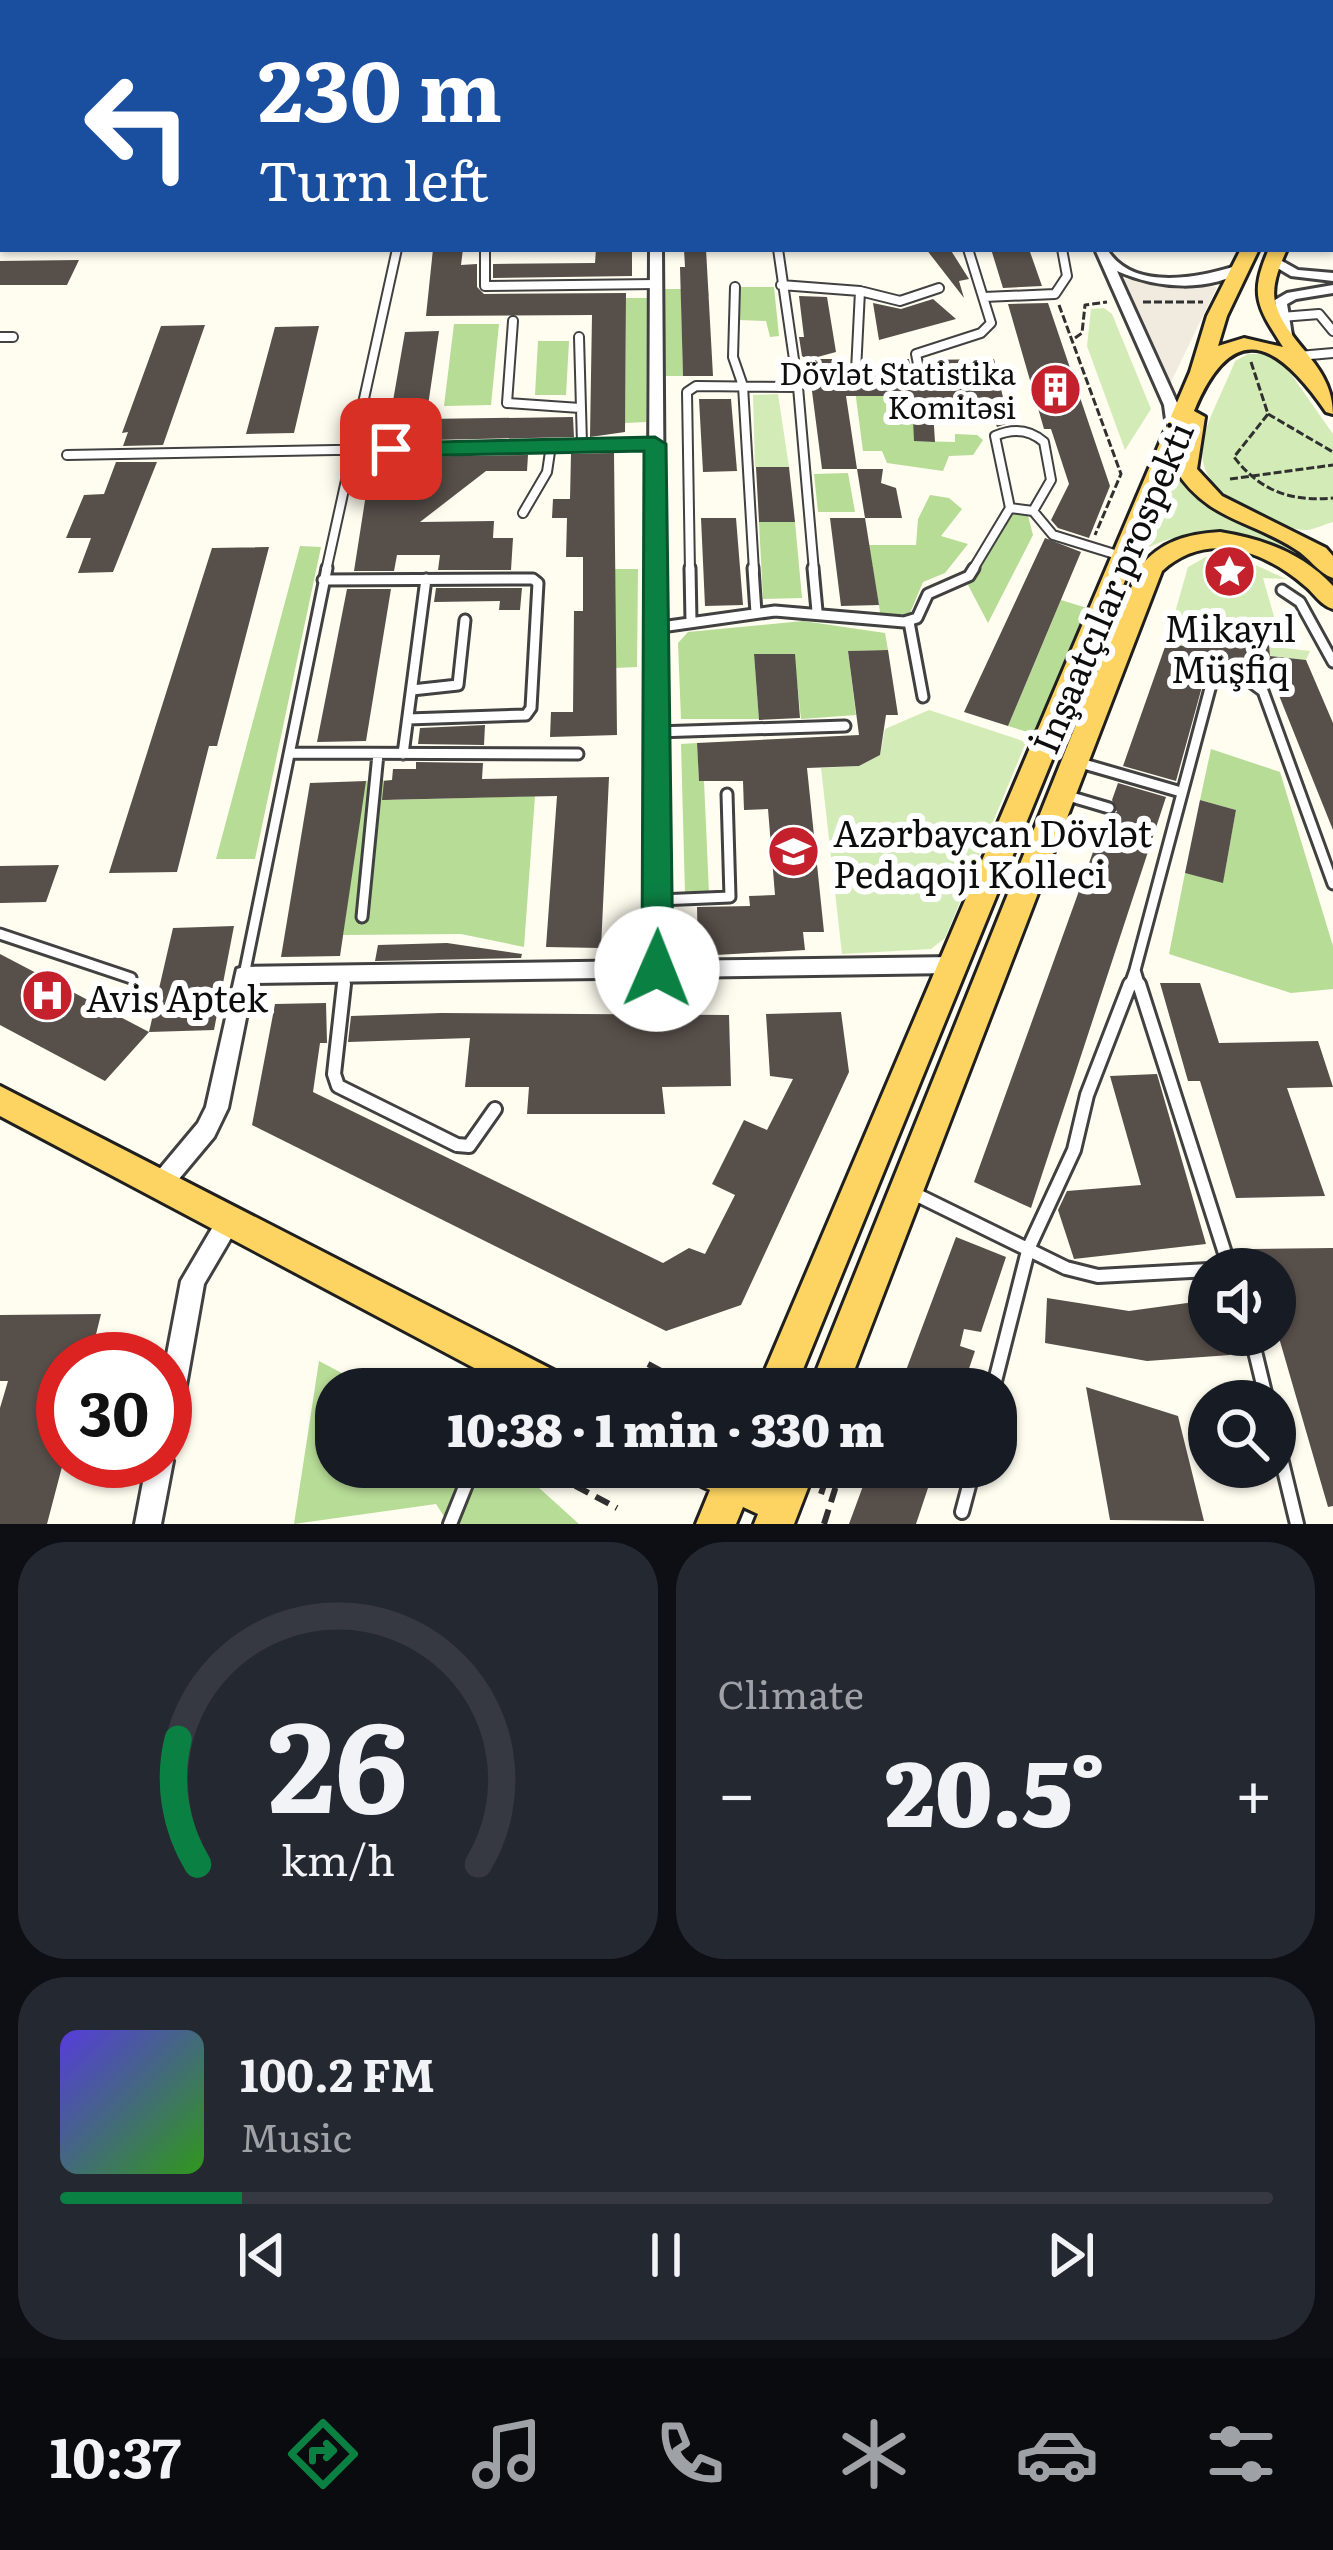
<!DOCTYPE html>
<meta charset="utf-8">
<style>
:root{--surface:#171b24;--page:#242831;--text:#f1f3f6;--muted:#9ea1a6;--line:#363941;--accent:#0b8043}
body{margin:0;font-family:Literata,serif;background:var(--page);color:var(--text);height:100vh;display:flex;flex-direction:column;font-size:45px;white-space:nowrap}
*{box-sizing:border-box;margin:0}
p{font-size:39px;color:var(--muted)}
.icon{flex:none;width:66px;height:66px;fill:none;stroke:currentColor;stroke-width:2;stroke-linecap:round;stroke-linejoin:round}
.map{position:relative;height:1524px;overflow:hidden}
.panel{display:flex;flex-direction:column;gap:18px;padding:18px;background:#0d0f14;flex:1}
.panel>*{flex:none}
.hud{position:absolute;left:0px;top:0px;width:1335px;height:252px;box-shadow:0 3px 9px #0004;background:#1a4fa0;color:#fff;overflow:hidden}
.controls{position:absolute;left:1188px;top:1248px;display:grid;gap:24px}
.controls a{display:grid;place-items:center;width:108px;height:108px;border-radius:50%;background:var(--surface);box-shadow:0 3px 9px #0004;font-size:60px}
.speed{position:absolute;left:36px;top:1332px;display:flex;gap:24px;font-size:60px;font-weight:700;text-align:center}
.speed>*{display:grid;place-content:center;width:156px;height:156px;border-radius:50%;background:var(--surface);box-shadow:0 3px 9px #0004;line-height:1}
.speed .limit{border:18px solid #d22;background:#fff;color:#111}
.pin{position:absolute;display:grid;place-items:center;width:102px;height:102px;color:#fff;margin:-51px;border-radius:24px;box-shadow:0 6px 18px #0006}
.me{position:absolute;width:132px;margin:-66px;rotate:1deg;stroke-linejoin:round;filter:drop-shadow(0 0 9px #0008)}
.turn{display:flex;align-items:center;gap:42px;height:252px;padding:0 60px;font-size:54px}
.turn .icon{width:156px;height:156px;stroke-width:2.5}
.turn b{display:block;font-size:84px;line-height:102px}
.big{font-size:90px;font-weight:800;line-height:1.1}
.panel .card{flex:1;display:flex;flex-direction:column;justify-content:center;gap:18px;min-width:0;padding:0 42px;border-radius:48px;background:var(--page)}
.panel .dial{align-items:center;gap:0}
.dial svg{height:312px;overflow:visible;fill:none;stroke:var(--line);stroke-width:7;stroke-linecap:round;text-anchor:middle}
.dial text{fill:var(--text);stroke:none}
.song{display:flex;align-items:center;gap:36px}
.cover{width:144px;height:144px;border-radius:18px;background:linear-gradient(135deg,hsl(250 70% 55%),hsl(110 70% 35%))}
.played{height:12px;border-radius:6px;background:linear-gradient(90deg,var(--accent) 15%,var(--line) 15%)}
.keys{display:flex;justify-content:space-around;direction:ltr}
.heat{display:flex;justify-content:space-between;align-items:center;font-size:66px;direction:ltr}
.panel .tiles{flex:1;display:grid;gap:18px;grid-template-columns:1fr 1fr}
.card:last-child{grid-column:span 2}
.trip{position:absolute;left:315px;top:1368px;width:702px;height:120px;border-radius:48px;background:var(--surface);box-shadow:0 3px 9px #0004;font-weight:800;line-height:120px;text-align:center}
.tab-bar{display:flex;height:192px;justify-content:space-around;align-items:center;background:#090b0e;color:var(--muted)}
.tab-bar .icon{width:84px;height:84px}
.tab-bar .on{color:var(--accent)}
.tab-bar b{font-size:54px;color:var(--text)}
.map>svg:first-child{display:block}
.green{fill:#d3ebb7}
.forest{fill:#b7dc96}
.plaza{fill:#f0ebde}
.building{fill:#574f4a}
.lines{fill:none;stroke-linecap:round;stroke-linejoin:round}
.lane-far2-casing{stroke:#414141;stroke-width:12}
.lane-far1-casing{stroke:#414141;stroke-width:15}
.lane-casing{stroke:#414141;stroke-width:18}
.street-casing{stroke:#414141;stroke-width:6}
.secondary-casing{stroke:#303030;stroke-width:6}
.primary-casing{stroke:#1f1f1f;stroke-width:6}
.path-far1{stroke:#303030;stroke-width:3;stroke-dasharray:8 3;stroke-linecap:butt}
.path{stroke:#303030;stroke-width:6;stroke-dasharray:15 8;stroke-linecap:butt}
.lane-far2{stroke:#fff;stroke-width:8}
.lane-far1{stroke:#fff;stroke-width:9}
.lane{stroke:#fff;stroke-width:12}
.street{fill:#fff;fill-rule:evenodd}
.secondary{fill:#fff4ab;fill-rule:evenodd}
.primary{fill:#fdd462;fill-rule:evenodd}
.route{fill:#0b8043;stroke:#07532c;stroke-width:3}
.labels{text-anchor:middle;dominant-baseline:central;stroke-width:12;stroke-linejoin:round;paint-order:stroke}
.far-poi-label{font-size:30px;fill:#0e0e0e;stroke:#fff;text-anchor:end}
.street-label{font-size:36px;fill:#0e0e0e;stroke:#fff}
.poi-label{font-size:36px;fill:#0e0e0e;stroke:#fff;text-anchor:start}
</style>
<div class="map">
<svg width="1333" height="1524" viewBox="0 0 1333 1524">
<rect width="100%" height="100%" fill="#fffcf0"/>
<!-- green -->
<path class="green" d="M1104 308 1112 314 1151 409 1125 450 1087 346 1091 309Z
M1248 354H1268L1281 360 1333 434V522C1325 524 1313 530 1306 530 1291 531 1266 515 1252 509 1169 472 1209 427 1235 361Z
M778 394 789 467H755L753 395Z
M1174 468C1200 528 1285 525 1326 578 1279 530 1202 518 1143 550Z
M1206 557 1249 562 1286 579 1263 578 1283 648 1310 651 1306 660 1270 656 1268 632 1206 624 1203 648 1166 644 1188 567Z
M929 710 1026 742 945 938 931 949 842 954 821 768 859 766 880 755 885 729Z"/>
<!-- forest -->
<path class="forest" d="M735 287H774L779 336 770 337 766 321 739 320Z
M663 289H708L709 296 681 297 683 376H664Z
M626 298H647L646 422 625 423Z
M454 324H499L491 405 444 406Z
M538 341H569L566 395H535Z
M913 385 915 441 955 442V434L977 435 983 440 973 455 949 456 943 471 887 463 882 451H863L855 390 901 396Z
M848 473 855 512H818L814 474Z
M930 495 949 498 962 509 941 536 968 544 945 573 923 582 910 613 881 618 869 545H916L918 519Z
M1006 508H1026L1033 535 988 623 968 585 999 535Z
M759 522H795L802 598 763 599Z
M300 546 321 547 255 859H216Z
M613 569H638L637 667 615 668Z
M1061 600 1090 609 1034 734 1008 726Z
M803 621 885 633 888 650 848 651 856 715 801 719 794 654 754 655 759 719H681L678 643 688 632Z
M697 743 699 780 704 781 709 893 685 894 681 744Z
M1211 749 1280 772 1333 946V989L1291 993 1169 954 1185 873 1223 882 1236 810 1200 800Z
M392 780 391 800 535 796 524 947 461 934 343 935 364 781Z
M319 1361 372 1389H336V1467H516L579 1524H449L436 1504 294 1524Z"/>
<!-- plaza -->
<path class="plaza" d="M1124 279 1217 287 1170 384 1141 318Z"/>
<!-- building -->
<path class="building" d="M433 249H463L461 265 477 264V287L484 294 626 293 625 432 590 437 592 315 426 316Z
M596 249H632V276L493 278V264L595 263Z
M684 249H706L713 376H683L680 267H685Z
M926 249H950L969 279 959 281 964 298Z
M991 249H1029L1042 286 1003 288Z
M79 260 67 285H0V261Z
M799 296 827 297 836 352 810 359H837L838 366H848L849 376 857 379 865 366H884L882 359H909L913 382 921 387 929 380 926 360 994 359 1009 423 997 427 990 411H933L935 442 914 441 912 396H846L857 469H822L808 360 802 356 799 337H804Z
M933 299 956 319 879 340 873 303 901 309Z
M1048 303 1110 486 1089 538 1058 528 1051 520 1069 484 1051 429H1044L1008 304Z
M205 325 163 445 123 446 128 432 122 433 161 326Z
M319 326 294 433 246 434 275 327Z
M439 331 426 419 573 417 574 437 386 441 405 332Z
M699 399H731L737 471 703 472Z
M614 453 617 735 550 737 551 712H573L574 611H583V557H566L567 518H552L553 499H570L571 454Z
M528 455 527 471H486L420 522 494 521 493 538H513L511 570H438L440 555H397L394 571H354L371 462H382L383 457Z
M116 462H157L113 572 78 573 91 538H66L84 495 104 494Z
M756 467H789L795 522H759Z
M857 469H883L881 483 896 488 902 518H865Z
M701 518H736L743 605 705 606Z
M830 518H865L879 605 841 606Z
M1045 538 1081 552 1008 726 964 712Z
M269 547 217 746H209L177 872 109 873 212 548Z
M436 588H522L520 610H499L500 601 434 602Z
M347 589H391L366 741 317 742Z
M1206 624 1268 632 1270 656 1306 660 1333 723V830L1270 673 1208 665 1176 781 1123 766 1166 644 1203 648Z
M888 650 898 715H886L880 755 859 766 807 768 824 932H803L805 950 698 956 697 907 750 906 749 896 775 895 768 809 744 810 743 781H699L697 743 859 735 848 651Z
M754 654H795L800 718 759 720Z
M485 725 484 745 418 744 420 728Z
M416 762 483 763 482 779 609 777 601 948 546 947 557 796 382 800 384 781 392 780 393 769H416Z
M366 781 340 956 281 957 310 783Z
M1118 783 1166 797 1031 1208 974 1182 1106 816 1117 812 1112 800Z
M1200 800 1236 810 1223 883 1185 873Z
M59 865 46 902 0 903V866Z
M234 926 214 1030 149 1032 173 928Z
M447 943 522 954 521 958 375 961 378 945Z
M0 954 149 1032 105 1081 0 1025Z
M1160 983H1200L1219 1043 1318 1041 1333 1087 1287 1088 1325 1196 1236 1198 1200 1081H1188Z
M326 1003 327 1043H320L313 1092 663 1263 689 1248 705 1254 735 1195 712 1184 744 1120 767 1130 793 1079 770 1076 766 1014 841 1012 849 1072 741 1305 666 1331 252 1125 275 1004Z
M441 1013 729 1015 731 1086 662 1087 665 1114H527L529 1087H465L470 1038 348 1042 351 1016Z
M1157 1074 1206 1244 1074 1259 1058 1210 1067 1191 1141 1185 1110 1076Z
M956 1237 1006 1257 981 1332 964 1329 960 1346 975 1351 962 1389H899Z
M1333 1248V1506L1328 1507 1275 1324V1269H1259L1253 1249Z
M1047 1298 1129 1311 1209 1300V1335H1223L1230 1355 1147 1361 1045 1343Z
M101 1314 90 1359H63V1463L47 1524H0V1408L8 1381H0V1315Z
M1086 1387 1178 1416 1204 1521 1110 1520Z
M870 1467H935L916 1524H849Z"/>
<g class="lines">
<defs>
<path id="lane-far2" d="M485 249V286L657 284
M778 249 798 387 814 571
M781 285 860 291 900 301 939 288
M735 287 733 357 743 386 754 571
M984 297 1055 294 1067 276 1062 249
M1281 317 1319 314 1333 331
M513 321 507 403 580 408
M0 337H13
M579 337 582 444
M1299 356 1333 353
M856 371 860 291
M921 379 916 354 981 333 991 323 968 249
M67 455 655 444
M1010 508 1033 511 1053 535 1121 556
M523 513 547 472 551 445
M326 571 397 249
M690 571 687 392 696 386 798 387
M972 571 1010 508 995 436C1013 428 1029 429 1044 442L1051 480 1033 511"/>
<path id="lane-far1" d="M690 568 691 621
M753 568 756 613
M813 568 817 611
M323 580 533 579 538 583 531 708 526 715 408 719
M1282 590 1300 602 1333 662
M909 622 923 697
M654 628 775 611 904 622 917 618 928 594 969 576 974 568
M412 690 458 685 465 620
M656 732 845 726
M292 753 578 754
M403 754 426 579
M1077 762 1181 792
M1065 795 1109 808
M659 900 730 897 727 794
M362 917 378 754
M0 934 131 978
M244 975 327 568
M344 987 345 973
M1129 987 1135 970
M1140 987 1135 970 1212 681 1219 676 1248 680 1263 691 1333 884"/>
<path id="lane" d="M344 984 334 1074 338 1086 457 1145 469 1146 495 1109
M1139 984 1230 1269
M915 1194 1066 1268 1098 1276 1209 1270
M1251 1335 1267 1401
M993 1389 1029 1247 1074 1150 1087 1095 1130 984
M1275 1433 1297 1524
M962 1512 974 1467
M450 1524 473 1467"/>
<path id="street" d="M922 0H932L934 3H924Z
M650 249H662L667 961 953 957 960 959 963 965 960 971 953 973 253 983 228 1108 214 1137 168 1192 160 1196 152 1192 149 1185 152 1178 198 1123 206 1107 237 969 244 967 647 961Z
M1095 249H1107C1133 293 1203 277 1242 264L1248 268C1210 293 1158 289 1117 271L1178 405 1182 434 1180 437 1175 438 1168 434 1164 405Z
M1273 256 1298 270 1333 273V281L1291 276 1269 263 1267 260Z
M1333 285V293L1296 299 1287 304 1292 335 1290 338H1280L1275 300 1287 293Z
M229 1210 237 1213 241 1221 204 1284 178 1431 174 1440 165 1444V1365L181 1281 221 1213Z
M165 1450 169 1452 173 1461 161 1524H135L147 1461H165Z"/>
<path id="secondary" d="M3 22V33L0 34V23Z"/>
<path id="primary" d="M1297 0H1313L1315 3H1299Z
M1332 20H1333V28H1332Z
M1333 40V50H1332V40Z
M1333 104V116H1332V104Z
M1241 249H1259L1227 316 1218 346 1244 338 1283 347C1257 306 1249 295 1269 249H1287C1280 265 1270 287 1276 305 1288 345 1333 365 1333 414L1326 412C1278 342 1233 317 1194 411L1205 417 1197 469 1222 496 1326 548 1333 556V578C1318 573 1309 557 1295 549 1248 519 1207 520 1175 469L1178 451 795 1389H757L1190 372 1207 316Z
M1220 532C1263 539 1303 553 1333 586V609C1320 605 1315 594 1305 586 1262 549 1206 531 1162 571L847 1389H809L1139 568C1161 541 1187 534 1220 532Z
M0 1086 565 1376 571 1389H514L0 1116Z
M686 1467H759L757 1472 772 1479 778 1467H816L794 1524H754L758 1514 743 1507 736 1524H696L710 1490 691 1481Z"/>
</defs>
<!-- lane-far2 casing -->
<use href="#lane-far2" class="lane-far2-casing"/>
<!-- lane-far1 casing -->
<use href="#lane-far1" class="lane-far1-casing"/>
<!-- lane casing -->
<use href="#lane" class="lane-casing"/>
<!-- street casing -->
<use href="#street" class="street-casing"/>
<!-- secondary casing -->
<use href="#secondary" class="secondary-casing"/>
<!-- primary casing -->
<use href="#primary" class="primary-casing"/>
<!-- path-far1 -->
<path class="path-far1" d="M1214 0 1246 2
M1247 3 1267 2
M1143 302H1203
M1059 305 1121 474 1095 535
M1075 338 1082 333 1085 305 1107 302
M1251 362 1268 414 1234 457C1260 491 1291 502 1333 498
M1268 414 1333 452
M1230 479 1333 465"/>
<!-- path -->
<path class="path" d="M648 1364 695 1389
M555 1475 617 1508
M821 1494 830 1467
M824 1524 842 1467"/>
<!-- lane-far2 -->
<use href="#lane-far2" class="lane-far2"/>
<!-- lane-far1 -->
<use href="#lane-far1" class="lane-far1"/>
<!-- lane -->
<use href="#lane" class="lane"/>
<!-- street -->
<use href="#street" class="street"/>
<!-- secondary -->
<use href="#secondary" class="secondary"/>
<!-- primary -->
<use href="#primary" class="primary"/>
</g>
<!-- route -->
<path class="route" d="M655 437 666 444 673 969 668 978 657 982 646 978 642 969 644 451 391 456 380 449 391 443Z"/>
<!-- icons -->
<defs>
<symbol id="building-disc" viewBox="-11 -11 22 22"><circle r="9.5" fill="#c4212c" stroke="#fff"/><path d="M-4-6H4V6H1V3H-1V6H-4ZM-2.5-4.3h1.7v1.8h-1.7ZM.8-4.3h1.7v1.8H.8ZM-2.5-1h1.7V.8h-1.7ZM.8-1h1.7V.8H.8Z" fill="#fff"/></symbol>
<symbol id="sight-disc" viewBox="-11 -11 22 22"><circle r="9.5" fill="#c4212c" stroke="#fff"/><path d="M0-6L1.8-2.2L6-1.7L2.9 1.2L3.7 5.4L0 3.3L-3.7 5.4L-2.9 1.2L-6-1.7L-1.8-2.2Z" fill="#fff"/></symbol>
<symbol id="university-disc" viewBox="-11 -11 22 22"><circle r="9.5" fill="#c4212c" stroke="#fff"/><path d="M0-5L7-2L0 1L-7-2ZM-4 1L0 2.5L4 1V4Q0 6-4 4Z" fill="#fff"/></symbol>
<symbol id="hospital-disc" viewBox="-11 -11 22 22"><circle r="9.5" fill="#c4212c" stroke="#fff"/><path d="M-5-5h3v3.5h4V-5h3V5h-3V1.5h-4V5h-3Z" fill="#fff"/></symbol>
</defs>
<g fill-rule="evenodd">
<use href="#building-disc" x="1026" y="360" width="59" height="59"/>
<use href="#sight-disc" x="1200" y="542" width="59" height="59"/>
<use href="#university-disc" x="764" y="822" width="59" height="59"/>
<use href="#hospital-disc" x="18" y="966" width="59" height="59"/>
</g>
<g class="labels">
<!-- far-poi labels -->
<g class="far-poi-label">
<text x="1016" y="372">Dövlət Statistika<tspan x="1016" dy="34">Komitəsi</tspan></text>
</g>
<!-- street labels -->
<g class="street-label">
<text transform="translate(1111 587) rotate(-67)">İnşaatçılar prospekti</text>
</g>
<!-- poi labels -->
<g class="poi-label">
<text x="1230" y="626" text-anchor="middle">Mikayıl<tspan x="1230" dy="41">Müşfiq</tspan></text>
<text x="833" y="831">Azərbaycan Dövlət<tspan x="833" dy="41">Pedaqoji Kolleci</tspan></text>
<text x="86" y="996">Avis Aptek</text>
</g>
</g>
</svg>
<div class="controls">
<a><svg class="icon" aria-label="sound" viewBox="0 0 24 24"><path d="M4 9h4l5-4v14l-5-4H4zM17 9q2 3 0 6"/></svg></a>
<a><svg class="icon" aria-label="search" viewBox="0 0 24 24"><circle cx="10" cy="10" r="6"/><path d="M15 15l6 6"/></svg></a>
</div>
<div class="speed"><div class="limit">30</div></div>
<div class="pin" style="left:391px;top:449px;background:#d93025"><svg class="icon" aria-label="arrive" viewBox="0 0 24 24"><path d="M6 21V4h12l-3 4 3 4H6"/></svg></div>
<svg class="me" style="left:657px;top:969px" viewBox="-20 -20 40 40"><circle r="19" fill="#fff"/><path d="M0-13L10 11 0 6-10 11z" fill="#0b8043"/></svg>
<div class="trip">10:38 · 1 min · 330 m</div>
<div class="hud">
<div class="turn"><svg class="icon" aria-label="left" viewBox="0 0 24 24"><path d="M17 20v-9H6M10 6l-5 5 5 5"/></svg><div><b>230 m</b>Turn left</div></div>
</div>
</div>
<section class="panel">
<div class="tiles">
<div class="card dial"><svg viewBox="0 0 100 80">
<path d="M14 69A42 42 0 1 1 86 69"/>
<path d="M14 69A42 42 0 0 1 9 37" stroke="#0b8043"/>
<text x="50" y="56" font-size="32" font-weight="700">26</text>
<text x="50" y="72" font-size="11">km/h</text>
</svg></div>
<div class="card"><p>Climate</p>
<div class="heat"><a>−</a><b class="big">20.5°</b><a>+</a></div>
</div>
<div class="card">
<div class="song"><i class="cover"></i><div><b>100.2 FM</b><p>Music</p></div></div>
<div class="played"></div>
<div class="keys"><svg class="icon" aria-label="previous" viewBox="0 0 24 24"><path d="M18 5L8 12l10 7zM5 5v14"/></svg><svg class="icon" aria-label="pause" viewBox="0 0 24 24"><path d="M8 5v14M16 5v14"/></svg><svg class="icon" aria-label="next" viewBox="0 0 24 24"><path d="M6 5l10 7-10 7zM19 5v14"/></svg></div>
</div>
</div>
</section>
<nav class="tab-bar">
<b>10:37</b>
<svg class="icon on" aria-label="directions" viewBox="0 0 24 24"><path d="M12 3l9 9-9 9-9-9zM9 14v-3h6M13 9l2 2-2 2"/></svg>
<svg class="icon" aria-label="music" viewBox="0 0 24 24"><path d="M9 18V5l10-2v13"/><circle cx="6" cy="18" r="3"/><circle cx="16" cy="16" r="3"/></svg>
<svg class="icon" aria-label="phone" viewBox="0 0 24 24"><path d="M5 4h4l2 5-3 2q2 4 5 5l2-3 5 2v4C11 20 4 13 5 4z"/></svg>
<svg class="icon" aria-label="climate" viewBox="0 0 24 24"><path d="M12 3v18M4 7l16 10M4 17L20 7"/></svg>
<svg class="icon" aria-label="car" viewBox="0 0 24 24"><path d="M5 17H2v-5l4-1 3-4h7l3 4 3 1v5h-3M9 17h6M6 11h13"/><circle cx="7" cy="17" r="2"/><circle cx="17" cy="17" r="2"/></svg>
<svg class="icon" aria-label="filters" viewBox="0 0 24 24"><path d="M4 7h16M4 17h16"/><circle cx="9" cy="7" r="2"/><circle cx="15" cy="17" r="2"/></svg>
</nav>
